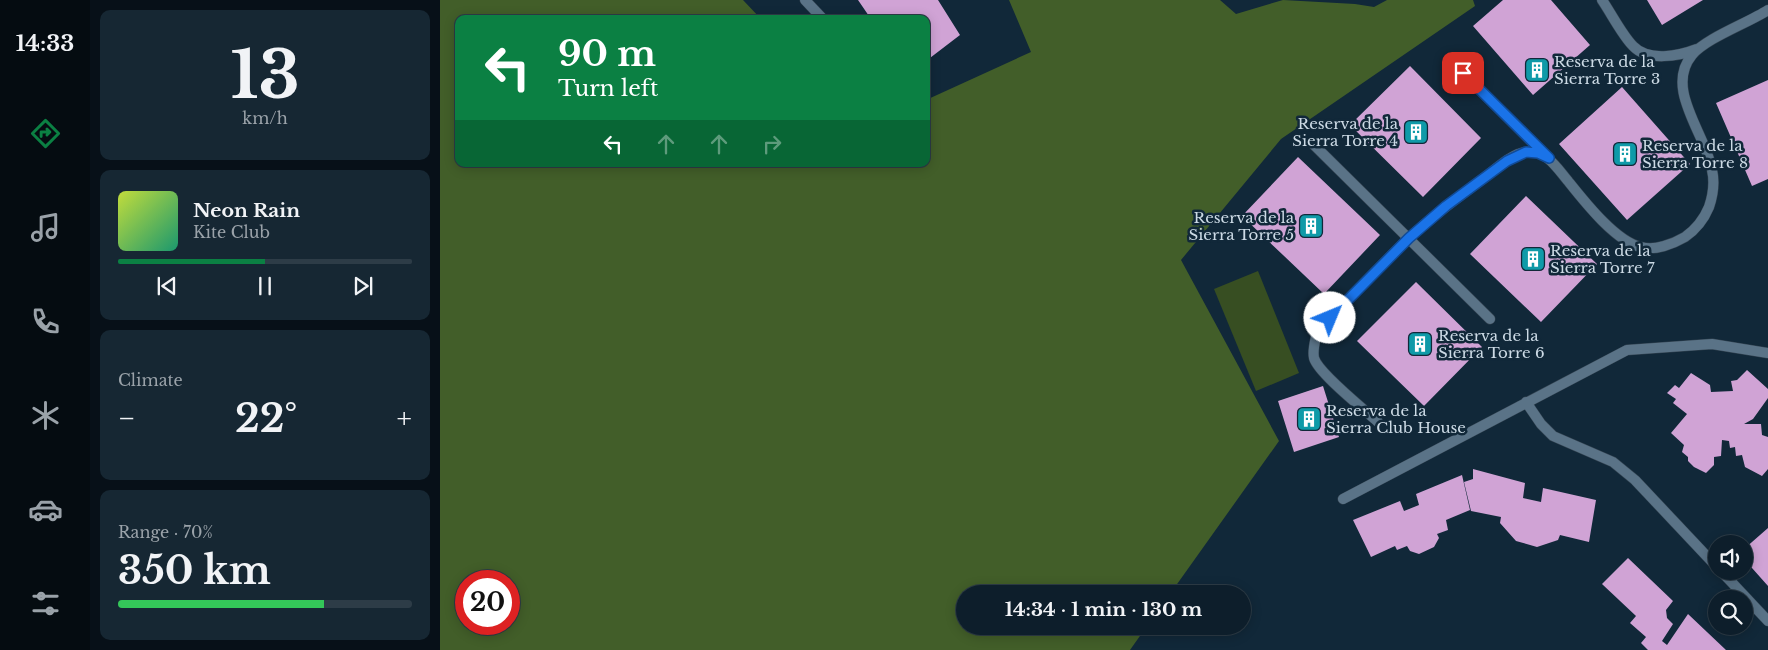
<!DOCTYPE html>
<meta charset="utf-8">
<style>
:root{--surface:#0d1e2b;--page:#162733;--text:#f1f3f6;--muted:#9aa2a9;--line:#2d3c47;--accent:#0b8043}
body{margin:0;font-family:"Libre Baskerville",serif;background:var(--page);color:var(--text);height:100vh;display:flex;flex-direction:column;font-size:19px;white-space:nowrap}
*{box-sizing:border-box;margin:0}
p{font-size:16px;color:var(--muted)}
.icon{flex:none;width:28px;height:28px;fill:none;stroke:currentColor;stroke-width:2;stroke-linecap:round;stroke-linejoin:round}
.map{position:relative;flex:1;overflow:hidden}
.side{display:flex;flex-direction:column;gap:10px;padding:10px;background:#071018;width:350px}
.side>*{flex:none}
.top-card{position:absolute;left:15px;top:15px;width:475px;height:152px;border-radius:10px;box-shadow:0 2px 12px #0003,0 0 0 1px var(--line);background:#0b8043;color:#fff;overflow:hidden}
.fabs{position:absolute;left:1268px;top:535px;display:grid;gap:10px}
.fabs a{display:grid;place-items:center;width:45px;height:45px;border-radius:50%;background:var(--surface);box-shadow:0 2px 12px #0003,0 0 0 1px var(--line);font-size:25px}
.speed{position:absolute;left:15px;top:570px;display:flex;gap:10px;font-size:25px;font-weight:700;text-align:center}
.speed>*{display:grid;place-content:center;width:65px;height:65px;border-radius:50%;background:var(--surface);box-shadow:0 2px 12px #0003,0 0 0 1px var(--line);line-height:1}
.speed .limit{border:8px solid #d22;background:#fff;color:#111}
.pin{position:absolute;display:grid;place-items:center;width:42px;height:42px;color:#fff;margin:-21px;border-radius:10px;box-shadow:0 2px 8px #0006}
.me{position:absolute;width:55px;margin:-28px;rotate:45deg;stroke-linejoin:round;filter:drop-shadow(0 0 4px #0008)}
.turn{display:flex;align-items:center;gap:18px;height:105px;padding:0 20px;font-size:22px}
.turn .icon{width:65px;height:65px;stroke-width:2.5}
.turn b{display:block;font-size:35px;line-height:42px}
.lanes{display:flex;align-items:center;height:48px;padding:0 20px;background:#0003;justify-content:center;gap:25px;direction:ltr}
.lanes .off{opacity:.35}
.big{font-size:38px;font-weight:700;line-height:1.1}
.side .widget{flex:1;display:flex;flex-direction:column;justify-content:center;gap:8px;min-width:0;padding:0 18px;border-radius:10px;background:var(--page)}
.side .dial{align-items:center;gap:0}
.dial b{font-size:65px;line-height:1}
.song{display:flex;align-items:center;gap:15px}
.cover{width:60px;height:60px;border-radius:8px;background:linear-gradient(135deg,hsl(70 70% 55%),hsl(160 70% 35%))}
.played{height:5px;border-radius:2px;background:linear-gradient(90deg,var(--accent) 50%,var(--line) 50%)}
.keys{display:flex;justify-content:space-around;direction:ltr}
.heat{display:flex;justify-content:space-between;align-items:center;font-size:28px;direction:ltr}
.charge{height:8px;border-radius:4px;background:linear-gradient(90deg,#34c759 70%,var(--line) 0)}
.trip{position:absolute;left:516px;top:585px;width:295px;height:50px;border-radius:25px;background:var(--surface);box-shadow:0 2px 12px #0003,0 0 0 1px var(--line);font-weight:700;line-height:50px;text-align:center}
main{display:flex;flex:1;min-height:0}
.tabs{display:flex;flex-direction:column;width:90px;justify-content:space-around;align-items:center;background:#050c11;color:var(--muted)}
.tabs .icon{width:35px;height:35px}
.tabs .active{color:var(--accent)}
.tabs b{font-size:22px;color:var(--text)}
.map>svg:first-child{display:block}
.green{fill:#374e22}
.forest{fill:#425e29;fill-rule:evenodd}
.building{fill:#d0a3d5}
.lines{fill:none;stroke-linecap:round;stroke-linejoin:round}
.service-casing{stroke:#354553;stroke-width:11}
.service{stroke:#5a7387;stroke-width:10}
.route-casing{stroke:#114b97;stroke-width:12}
.route{stroke:#1a73e8;stroke-width:9}
.labels{text-anchor:middle;dominant-baseline:central;stroke-width:5;stroke-linejoin:round;paint-order:stroke}
.poi-label{font-size:15px;fill:#ccdae5;stroke:#112839;text-anchor:start}
</style>
<main>
<nav class="tabs">
<b>14:33</b>
<svg class="icon active" aria-label="directions" viewBox="0 0 24 24"><path d="M12 3l9 9-9 9-9-9zM9 14v-3h6M13 9l2 2-2 2"/></svg>
<svg class="icon" aria-label="music" viewBox="0 0 24 24"><path d="M9 18V5l10-2v13"/><circle cx="6" cy="18" r="3"/><circle cx="16" cy="16" r="3"/></svg>
<svg class="icon" aria-label="phone" viewBox="0 0 24 24"><path d="M5 4h4l2 5-3 2q2 4 5 5l2-3 5 2v4C11 20 4 13 5 4z"/></svg>
<svg class="icon" aria-label="climate" viewBox="0 0 24 24"><path d="M12 3v18M4 7l16 10M4 17L20 7"/></svg>
<svg class="icon" aria-label="car" viewBox="0 0 24 24"><path d="M5 17H2v-5l4-1 3-4h7l3 4 3 1v5h-3M9 17h6M6 11h13"/><circle cx="7" cy="17" r="2"/><circle cx="17" cy="17" r="2"/></svg>
<svg class="icon" aria-label="filters" viewBox="0 0 24 24"><path d="M4 7h16M4 17h16"/><circle cx="9" cy="7" r="2"/><circle cx="15" cy="17" r="2"/></svg>
</nav>
<section class="side">
<div class="widget dial"><b>13</b><p>km/h</p></div>
<div class="widget">
<div class="song"><i class="cover"></i><div><b>Neon Rain</b><p>Kite Club</p></div></div>
<div class="played"></div>
<div class="keys"><svg class="icon" aria-label="previous" viewBox="0 0 24 24"><path d="M18 5L8 12l10 7zM5 5v14"/></svg><svg class="icon" aria-label="pause" viewBox="0 0 24 24"><path d="M8 5v14M16 5v14"/></svg><svg class="icon" aria-label="next" viewBox="0 0 24 24"><path d="M6 5l10 7-10 7zM19 5v14"/></svg></div>
</div>
<div class="widget"><p>Climate</p>
<div class="heat"><a>−</a><b class="big">22°</b><a>+</a></div>
</div>
<div class="widget"><p>Range · 70%</p><b class="big">350 km</b><div class="charge"></div></div>
</section>
<div class="map">
<svg width="1328" height="650" viewBox="0 0 1328 650">
<rect width="100%" height="100%" fill="#112839"/>
<!-- green -->
<path class="green" d="M818 271 859 373 816 391 774 289Z"/>
<!-- forest -->
<path class="forest" d="M0 0H303L321 19H19V164H486V100L591 52 569 0H780L796 14 843 0 915 4 934 7 947 0H1033L1035 6 841 139 741 260 839 441 730 594H525V626H707L690 650H0ZM69 581V624H26V581Z"/>
<!-- building -->
<path class="building" d="M418 0H498L520 35 486 61V19H431Z
M1063 0H1111L1150 45 1093 95 1033 26Z
M1207 0H1263L1222 25Z
M970 66 1041 138 983 197 910 125Z
M1328 80V179L1312 186 1276 103Z
M1182 87 1250 164 1187 220 1119 144Z
M858 157 940 235 884 294 802 216Z
M1086 196 1157 264 1101 322 1030 254Z
M976 282 1042 347 984 406 917 341Z
M1307 370 1328 389V398L1313 419 1304 424H1321L1322 435 1328 437V469L1322 476 1305 467 1302 455 1296 456 1295 447 1290 448 1289 441 1282 440 1281 456 1274 457V465L1266 473 1254 467 1248 461V457L1242 452 1244 445 1231 433 1247 414 1233 403 1236 399 1227 393 1235 385 1239 388 1251 373 1270 385 1271 392 1293 391 1291 381 1297 380Z
M883 386 899 437 854 452 838 401Z
M1033 469 1085 483 1083 498 1101 502 1103 488 1156 500 1149 542 1120 535 1118 540 1097 547 1076 541 1060 523 1061 517 1031 511 1024 482 1033 479Z
M1022 475 1030 510 1006 520 1008 530 997 534 999 538 994 547 979 554 970 551 967 546 957 550 955 546 931 557 913 520 960 501 964 511 979 505 976 494Z
M1328 528V586L1304 559V549Z
M1188 558 1233 601 1226 610 1227 618 1233 624 1222 641 1227 645 1248 614 1286 650H1208L1201 643 1206 637 1190 623 1196 616 1162 584Z"/>
<g class="lines">
<defs>
<path id="service" d="M365 0 383 19
M1162 0C1171 13 1182 35 1193 46 1208 62 1239 56 1257 49
M1023 73 1104 154
M874 145 1050 319
M1086 402 1101 424 1113 436 1173 462 1195 480 1276 566
M938 422C925 410 878 373 874 358 872 349 876 339 877 331 908 300 938 268 969 238 993 216 1018 197 1044 178 1056 169 1071 154 1086 152 1106 149 1117 168 1128 181 1144 201 1176 242 1201 247 1215 251 1233 244 1245 237 1255 230 1264 219 1269 207 1273 195 1275 183 1272 170 1266 134 1224 89 1252 55 1266 38 1308 23 1328 10
M903 499 1187 350 1272 344 1328 353
M1281 571 1328 621"/>
</defs>
<!-- service casing -->
<use href="#service" class="service-casing"/>
<!-- service -->
<use href="#service" class="service"/>
</g>
<g class="lines">
<defs>
<path id="route" d="M890 318 969 238 1006 206 1067 161 1086 152 1098 153 1109 158 1023 73"/>
</defs>
<!-- route casing -->
<use href="#route" class="route-casing"/>
<!-- route -->
<use href="#route" class="route"/>
</g>
<!-- icons -->
<defs>
<symbol id="building-square" viewBox="-11 -11 22 22"><rect x="-9" y="-9" width="18" height="18" rx="4" fill="#0f9aa8" stroke="#112839"/><path d="M-4-6H4V6H1V3H-1V6H-4ZM-2.5-4.3h1.7v1.8h-1.7ZM.8-4.3h1.7v1.8H.8ZM-2.5-1h1.7V.8h-1.7ZM.8-1h1.7V.8H.8Z" fill="#fff"/></symbol>
</defs>
<g fill-rule="evenodd">
<use href="#building-square" x="1083" y="56" width="28" height="28"/>
<use href="#building-square" x="962" y="118" width="28" height="28"/>
<use href="#building-square" x="1171" y="140" width="28" height="28"/>
<use href="#building-square" x="857" y="212" width="28" height="28"/>
<use href="#building-square" x="1079" y="245" width="28" height="28"/>
<use href="#building-square" x="966" y="330" width="28" height="28"/>
<use href="#building-square" x="855" y="405" width="28" height="28"/>
</g>
<g class="labels">
<!-- poi labels -->
<g class="poi-label">
<text x="1114" y="61">Reserva de la<tspan x="1114" dy="17">Sierra Torre 3</tspan></text>
<text x="958" y="123" text-anchor="end">Reserva de la<tspan x="958" dy="17">Sierra Torre 4</tspan></text>
<text x="1202" y="145">Reserva de la<tspan x="1202" dy="17">Sierra Torre 8</tspan></text>
<text x="854" y="217" text-anchor="end">Reserva de la<tspan x="854" dy="17">Sierra Torre 5</tspan></text>
<text x="1110" y="250">Reserva de la<tspan x="1110" dy="17">Sierra Torre 7</tspan></text>
<text x="998" y="335">Reserva de la<tspan x="998" dy="17">Sierra Torre 6</tspan></text>
<text x="886" y="410">Reserva de la<tspan x="886" dy="17">Sierra Club House</tspan></text>
</g>
</g>
</svg>
<div class="fabs">
<a><svg class="icon" aria-label="sound" viewBox="0 0 24 24"><path d="M4 9h4l5-4v14l-5-4H4zM17 9q2 3 0 6"/></svg></a>
<a><svg class="icon" aria-label="search" viewBox="0 0 24 24"><circle cx="10" cy="10" r="6"/><path d="M15 15l6 6"/></svg></a>
</div>
<div class="speed"><div class="limit">20</div></div>
<div class="pin" style="left:1023px;top:73px;background:#d93025"><svg class="icon" aria-label="arrive" viewBox="0 0 24 24"><path d="M6 21V4h12l-3 4 3 4H6"/></svg></div>
<svg class="me" style="left:890px;top:318px" viewBox="-20 -20 40 40"><circle r="19" fill="#fff"/><path d="M0-13L10 11 0 6-10 11z" fill="#1a73e8"/></svg>
<div class="trip">14:34 · 1 min · 130 m</div>
<div class="top-card">
<div class="turn"><svg class="icon" aria-label="left" viewBox="0 0 24 24"><path d="M17 20v-9H6M10 6l-5 5 5 5"/></svg><div><b>90 m</b>Turn left</div></div>
<div class="lanes"><svg class="icon" aria-label="left" viewBox="0 0 24 24"><path d="M17 20v-9H6M10 6l-5 5 5 5"/></svg><svg class="icon off" aria-label="ahead" viewBox="0 0 24 24"><path d="M12 20V5M6 11l6-6 6 6"/></svg><svg class="icon off" aria-label="ahead" viewBox="0 0 24 24"><path d="M12 20V5M6 11l6-6 6 6"/></svg><svg class="icon off" aria-label="right" viewBox="0 0 24 24"><path d="M7 20v-9h11M14 6l5 5-5 5"/></svg></div>
</div>
</div>
</main>
